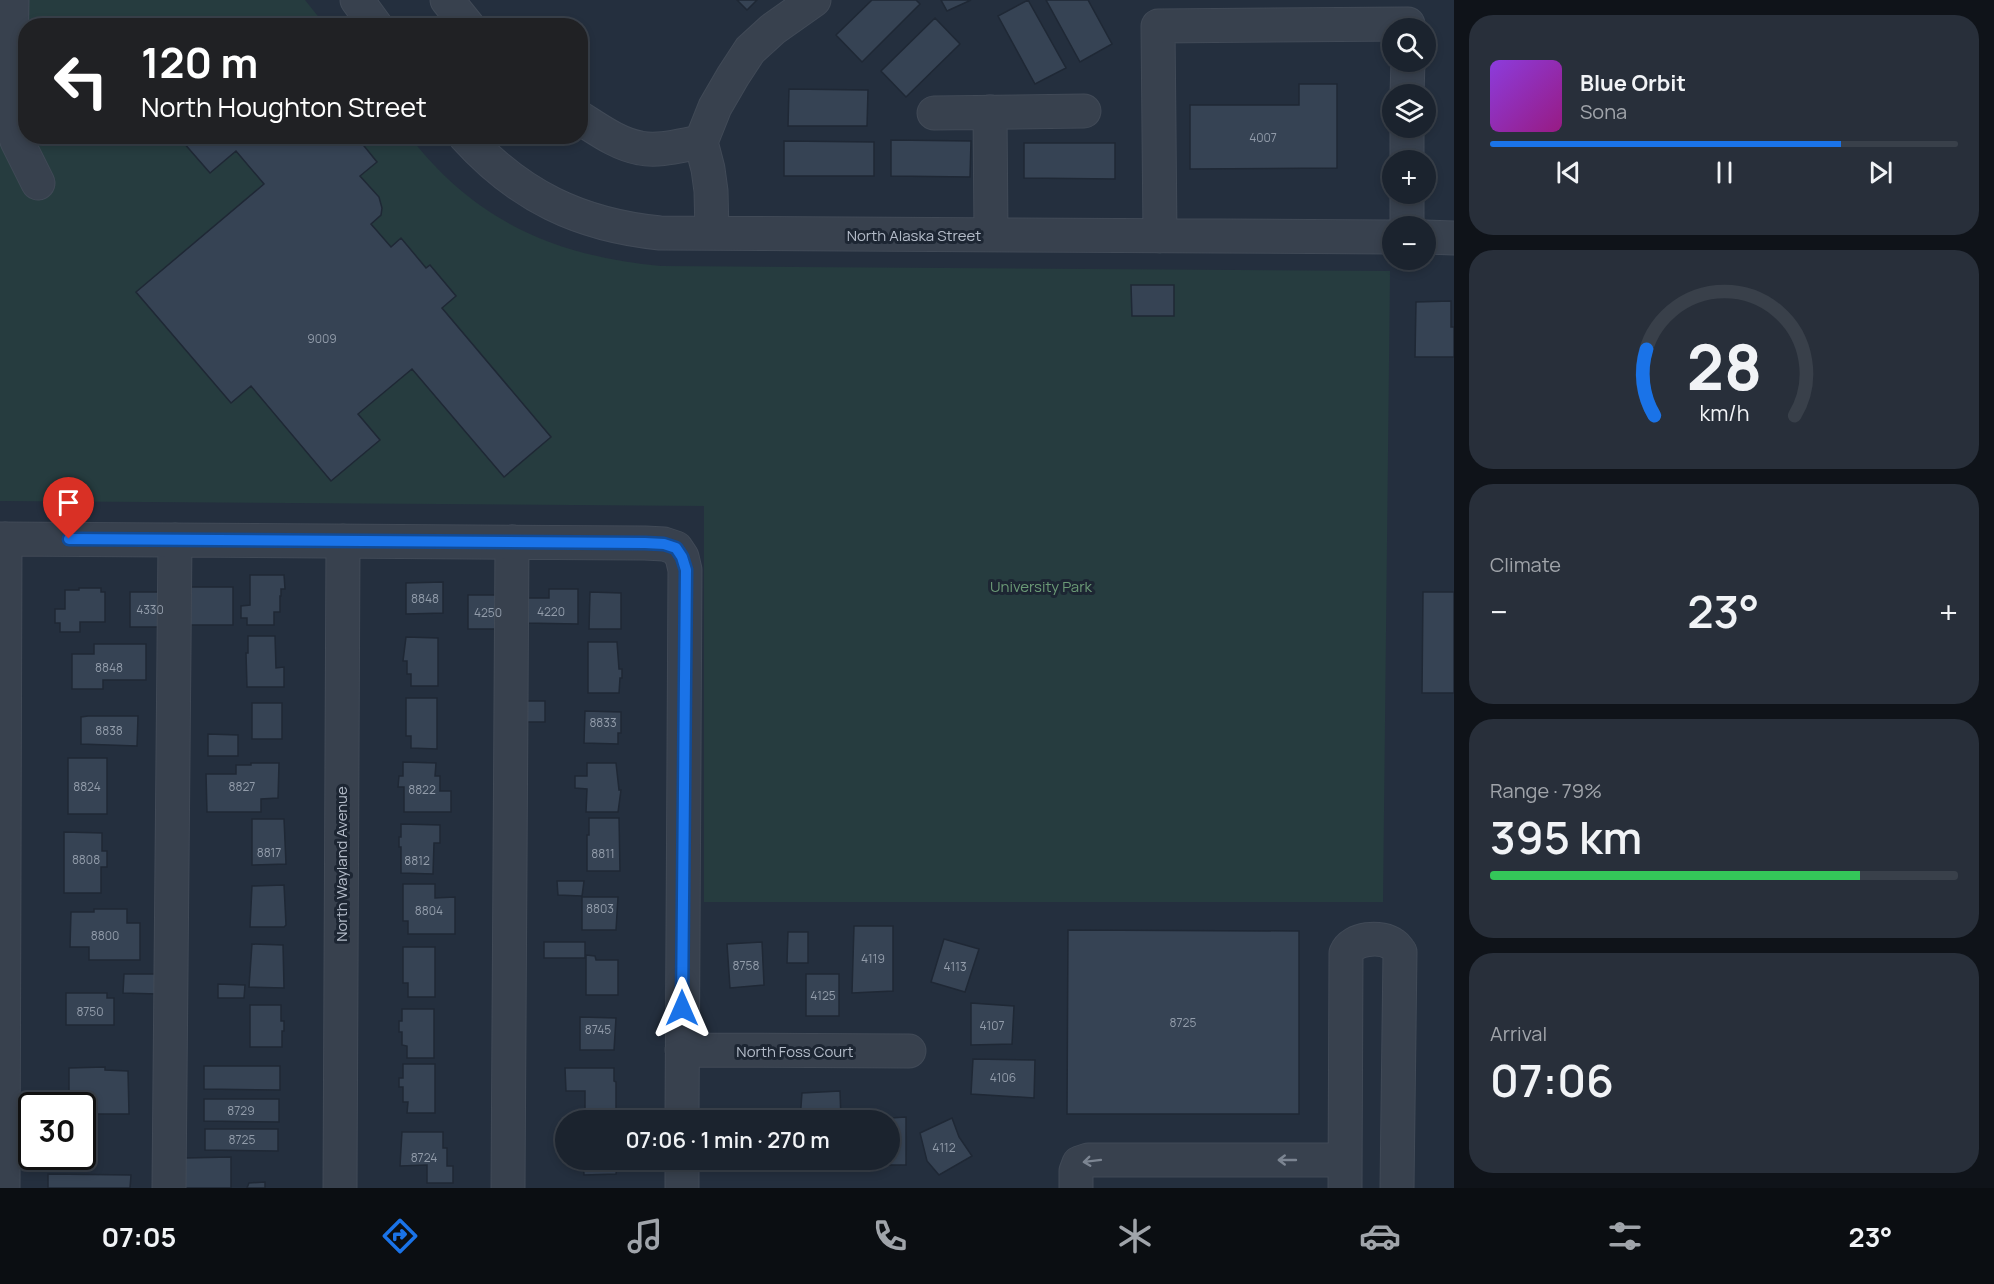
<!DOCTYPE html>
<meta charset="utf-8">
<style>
:root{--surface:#1b232e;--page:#282f3a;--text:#f1f3f6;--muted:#a0a4aa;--line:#39404a;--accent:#1a73e8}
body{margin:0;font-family:Manrope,sans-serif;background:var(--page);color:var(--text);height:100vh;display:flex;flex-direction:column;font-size:22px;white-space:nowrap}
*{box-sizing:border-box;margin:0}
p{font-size:20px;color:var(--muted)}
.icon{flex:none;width:33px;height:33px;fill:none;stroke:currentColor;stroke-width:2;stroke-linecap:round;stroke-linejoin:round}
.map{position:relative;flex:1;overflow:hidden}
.sheet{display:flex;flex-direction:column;gap:15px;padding:15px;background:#0f1319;width:540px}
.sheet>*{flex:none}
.guide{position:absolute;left:18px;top:18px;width:570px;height:126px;border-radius:24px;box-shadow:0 3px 9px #0003,0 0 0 2px var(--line);background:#202124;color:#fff;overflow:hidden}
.controls{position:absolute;left:1382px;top:18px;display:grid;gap:12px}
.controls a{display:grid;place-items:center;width:54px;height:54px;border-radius:50%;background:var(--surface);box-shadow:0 3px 9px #0003,0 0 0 2px var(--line);font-size:30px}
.speed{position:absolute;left:18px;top:1092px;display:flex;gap:12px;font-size:30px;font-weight:700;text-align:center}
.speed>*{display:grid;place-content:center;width:78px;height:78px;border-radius:50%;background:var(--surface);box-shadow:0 3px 9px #0003,0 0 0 2px var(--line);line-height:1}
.speed .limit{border:3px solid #111;border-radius:9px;background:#fff;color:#111}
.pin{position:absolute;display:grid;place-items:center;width:51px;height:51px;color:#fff;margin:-62px -26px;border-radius:50% 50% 50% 0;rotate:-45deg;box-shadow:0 0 6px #0007}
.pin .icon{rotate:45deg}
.me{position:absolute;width:66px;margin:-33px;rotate:0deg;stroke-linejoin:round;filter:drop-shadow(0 0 4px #0008)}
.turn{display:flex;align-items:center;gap:21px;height:126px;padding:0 24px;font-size:27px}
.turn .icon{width:78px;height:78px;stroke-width:2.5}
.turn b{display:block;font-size:42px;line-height:51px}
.big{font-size:45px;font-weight:600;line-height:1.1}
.sheet .tile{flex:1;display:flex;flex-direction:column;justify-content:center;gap:9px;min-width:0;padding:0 21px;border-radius:24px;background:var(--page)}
.sheet .dial{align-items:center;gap:0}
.dial svg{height:156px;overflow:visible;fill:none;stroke:var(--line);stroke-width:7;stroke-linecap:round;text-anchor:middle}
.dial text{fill:var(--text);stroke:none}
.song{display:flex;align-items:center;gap:18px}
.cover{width:72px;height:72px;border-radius:9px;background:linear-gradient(135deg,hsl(270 70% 55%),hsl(310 70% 35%))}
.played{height:6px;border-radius:3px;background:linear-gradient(90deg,var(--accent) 75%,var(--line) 75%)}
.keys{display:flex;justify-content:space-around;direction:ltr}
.heat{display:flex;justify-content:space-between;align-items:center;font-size:33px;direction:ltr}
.charge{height:9px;border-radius:4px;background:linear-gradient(90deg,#34c759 79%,var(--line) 0)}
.trip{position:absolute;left:555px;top:1110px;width:345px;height:60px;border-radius:30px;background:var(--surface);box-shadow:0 3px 9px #0003,0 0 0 2px var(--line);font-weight:600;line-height:60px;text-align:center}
.dock{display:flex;height:96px;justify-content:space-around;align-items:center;background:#0b0e12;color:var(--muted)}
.dock .icon{width:42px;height:42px}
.dock .selected{color:var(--accent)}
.dock b{font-size:27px;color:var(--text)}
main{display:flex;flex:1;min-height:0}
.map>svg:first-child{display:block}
.green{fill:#263c3f}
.building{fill:#364354;stroke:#1f2835;stroke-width:1.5}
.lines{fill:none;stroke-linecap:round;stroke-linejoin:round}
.minor-casing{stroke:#414a57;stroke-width:35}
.minor{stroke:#38414e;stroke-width:33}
.oneway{stroke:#7c8592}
.route-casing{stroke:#114b97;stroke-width:15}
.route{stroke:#1a73e8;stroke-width:10}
.labels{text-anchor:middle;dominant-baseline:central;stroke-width:6;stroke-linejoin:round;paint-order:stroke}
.number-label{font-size:12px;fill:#929caa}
.street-label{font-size:15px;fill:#b4bcc9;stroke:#1d2633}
.park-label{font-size:15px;fill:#6b9a76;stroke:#1d2633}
</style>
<main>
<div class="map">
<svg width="1454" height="1188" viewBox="0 0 1454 1188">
<rect width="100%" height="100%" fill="#242f3e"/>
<!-- green -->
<path class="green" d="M0 0H305L325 25 26 26V136L410 137C476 222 556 256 661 266L1390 271 1383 902H704V506L0 501Z"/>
<!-- building -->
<path class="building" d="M737 0H757L747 10Z
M872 0H916L920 4 862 62 836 35Z
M941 0H971L947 11Z
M1028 0 1066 68 1035 84 998 16Z
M1046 0H1088L1112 44 1080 62Z
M935 18 960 44 906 97 881 71Z
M1299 84H1337V168L1190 169V105H1299Z
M789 89 868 90 867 126H788Z
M189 136H356L377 162 360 176 379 197 382 208 381 215 371 224 391 247 401 238 426 268 430 265 456 296 442 308 551 437 504 477 412 369 358 414 380 440 331 481 251 386 231 403 136 292 264 184 236 151 210 173 183 142Z
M891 140 971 141 970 177 891 176Z
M784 141 874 142V176H784Z
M1024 143H1115V179L1024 178Z
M1131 285H1174V316H1132Z
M1451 301V327H1454V357H1415L1416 302Z
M250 575H284L285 589H281V596H280V612H274V625H247V618H241V606L250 605Z
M443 582V613L406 614V583Z
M186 587H233V625H186Z
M79 588H101V592H105V622H80V632H60V623H55V609H65V590H79Z
M549 589H578V624L525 623V598H549Z
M130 592H170V627H130Z
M590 592 621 593V629H589Z
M1423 592H1454V693H1422Z
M468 595H507V629H468Z
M248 636H275L276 668 284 667V687H247L246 653H248Z
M406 637 438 638V686H411V674H407V661H403Z
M588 642H617L619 669H622V678H620L619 693H588Z
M94 644H146V680H103V689H72V654H94Z
M406 698H437V749L411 748V736H406Z
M522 701H545V722H522Z
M252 703H282V739H252Z
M585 711 621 712V733H618V744L584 743Z
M88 716H138L137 746 81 744V717Z
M208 734 238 735V756H208Z
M68 758H107V814H68Z
M403 762 436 763 435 776H440V791H451V812H404V787H398L399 776H403Z
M251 763H279L278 798 261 799V812H207L206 774H236V765H251Z
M587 763H616L619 790H621L618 812H586L587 789 575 788V776H587Z
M589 818H619L620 871H587V835H589Z
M252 819H284L286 864 252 865Z
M401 824 440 825V843H434L433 874 401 873V847H399V837H401Z
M64 832 102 833V851H107V867H101V893H64Z
M557 881H584L582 896 558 895Z
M403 884H435V898L455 897V934H408V921H403Z
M284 885 286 925 284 927H250L252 886Z
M582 897H618L616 930H582Z
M94 909H127V923H140V960H89V947H70L71 912H94Z
M854 926H893V991L852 993Z
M1068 930 1299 931V1114H1067Z
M788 932H808V963H787Z
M944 939 979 949 965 992 931 982Z
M544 942H585V958H544Z
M762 942 764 985 730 988 727 944Z
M252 944 283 945 284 988 249 987Z
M403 947H435V997H408V983H403Z
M586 955 595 956 596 960H618V995H586Z
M124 974H157V994L123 993Z
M806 974H839V1016H806Z
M218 984 245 985 244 998H218Z
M66 993H107V998H114V1025H66Z
M971 1003 1014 1006 1012 1044 971 1045Z
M250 1005H281V1021H284V1031H282V1047H250Z
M402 1009H434V1058H407V1046L402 1045V1032H399V1021H402Z
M580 1017 616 1018 614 1050H580Z
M973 1059 1035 1060 1034 1098 971 1094Z
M403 1064H435V1113H407L408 1102H403V1087H399V1078H403Z
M204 1066H280V1090L204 1089Z
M105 1067V1070L128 1071 129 1114H82V1106H79V1099H69V1068Z
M565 1068H614V1081L616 1082V1118H585V1091H566Z
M840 1091 841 1120H800L802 1093Z
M204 1099H279V1122L204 1121Z
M906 1117V1165H864V1160H890V1120H874V1119Z
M952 1118 959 1137 972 1156 939 1175 927 1161 920 1133Z
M205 1129H278V1151L205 1150Z
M402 1132H443V1148H447V1166H453V1183H427V1165L400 1166Z
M231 1157V1188H184L185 1158Z
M583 1160H618L616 1174 584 1175Z
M724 1160H761L748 1163 724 1161Z
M48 1174 131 1175 130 1188H48Z
M265 1182V1188H247L249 1183Z"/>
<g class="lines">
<defs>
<path id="minor" d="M12 0 10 119 17 141 38 183
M357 0 376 26
M447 0 468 26
M1407 94 1408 62
M990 112 991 235
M934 113 1084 111
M580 118C599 130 618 144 640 148 659 152 682 145 701 142
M465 136C519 196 580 225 660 233L1392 237
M1407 160V128
M1407 226V194
M712 233 711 191 708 169 701 142 715 107 733 76 750 50 773 29 814 0
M1160 236 1158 26 1408 24
M1425 237 1454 238
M0 539 645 543 664 544 676 548 682 557 685 570 682 1120
M682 1050 909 1051
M3 1188 5 539
M169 1188 175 540
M340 1188 343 541
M508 1188 512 542
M682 1188V1160
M1076 1188V1171L1079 1163 1088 1160H1345
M1345 1188 1346 953C1352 938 1381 935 1394 945 1397 947 1398 950 1400 952L1397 1188"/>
</defs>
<!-- minor casing -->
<use href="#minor" class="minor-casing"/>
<!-- minor -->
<use href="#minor" class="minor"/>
</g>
<!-- one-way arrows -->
<defs><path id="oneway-shaft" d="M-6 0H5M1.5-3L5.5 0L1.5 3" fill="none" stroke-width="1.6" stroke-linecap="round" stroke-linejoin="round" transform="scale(1.5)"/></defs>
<g class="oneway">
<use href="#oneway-shaft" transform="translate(1287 1160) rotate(-180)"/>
<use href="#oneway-shaft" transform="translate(1092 1161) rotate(173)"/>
</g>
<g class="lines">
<defs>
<path id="route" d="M69 539 645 543 664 544 676 548 682 557 686 570 682 1008"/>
</defs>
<!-- route casing -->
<use href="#route" class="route-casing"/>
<!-- route -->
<use href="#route" class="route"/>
</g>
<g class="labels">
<!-- number labels -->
<g class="number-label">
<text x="1263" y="137">4007</text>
<text x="322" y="338">9009</text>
<text x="425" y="598">8848</text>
<text x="150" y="609">4330</text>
<text x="551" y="611">4220</text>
<text x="488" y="612">4250</text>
<text x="109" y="667">8848</text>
<text x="603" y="722">8833</text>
<text x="109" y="730">8838</text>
<text x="87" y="786">8824</text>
<text x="242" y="786">8827</text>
<text x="422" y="789">8822</text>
<text x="269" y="852">8817</text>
<text x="603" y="853">8811</text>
<text x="86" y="859">8808</text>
<text x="417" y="860">8812</text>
<text x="600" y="908">8803</text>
<text x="429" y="910">8804</text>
<text x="105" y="935">8800</text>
<text x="873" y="958">4119</text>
<text x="746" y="965">8758</text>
<text x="955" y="966">4113</text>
<text x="823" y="995">4125</text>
<text x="90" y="1011">8750</text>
<text x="1183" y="1022">8725</text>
<text x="992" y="1025">4107</text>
<text x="598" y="1029">8745</text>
<text x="1003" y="1077">4106</text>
<text x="241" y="1110">8729</text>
<text x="242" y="1139">8725</text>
<text x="944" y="1147">4112</text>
<text x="424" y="1157">8724</text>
</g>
<!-- street labels -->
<g class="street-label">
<text x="914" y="235">North Alaska Street</text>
<text transform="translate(341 864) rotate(-90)">North Wayland Avenue</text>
<text x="795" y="1051">North Foss Court</text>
</g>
<!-- park labels -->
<g class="park-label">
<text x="1041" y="586">University Park</text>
</g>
</g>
</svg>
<div class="controls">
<a><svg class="icon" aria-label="search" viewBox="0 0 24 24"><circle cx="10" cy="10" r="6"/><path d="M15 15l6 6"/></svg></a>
<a><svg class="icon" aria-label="layers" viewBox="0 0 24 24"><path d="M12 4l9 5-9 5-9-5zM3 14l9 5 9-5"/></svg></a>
<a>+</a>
<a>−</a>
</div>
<div class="speed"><div class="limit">30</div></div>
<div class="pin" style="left:69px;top:539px;background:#d93025"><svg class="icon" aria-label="arrive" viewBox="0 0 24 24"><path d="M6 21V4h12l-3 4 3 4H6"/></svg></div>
<svg class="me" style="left:682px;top:1008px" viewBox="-20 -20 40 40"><path d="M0-17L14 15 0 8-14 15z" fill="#1a73e8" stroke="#fff" stroke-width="4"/></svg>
<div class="trip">07:06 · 1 min · 270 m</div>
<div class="guide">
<div class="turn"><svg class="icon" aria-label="left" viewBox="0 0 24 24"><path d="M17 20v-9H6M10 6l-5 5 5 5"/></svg><div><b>120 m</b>North Houghton Street</div></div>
</div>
</div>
<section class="sheet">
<div class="tile">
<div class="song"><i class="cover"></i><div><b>Blue Orbit</b><p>Sona</p></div></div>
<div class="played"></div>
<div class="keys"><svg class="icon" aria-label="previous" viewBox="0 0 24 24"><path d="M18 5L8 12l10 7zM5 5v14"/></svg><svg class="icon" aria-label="pause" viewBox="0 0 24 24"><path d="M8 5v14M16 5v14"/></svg><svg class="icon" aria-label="next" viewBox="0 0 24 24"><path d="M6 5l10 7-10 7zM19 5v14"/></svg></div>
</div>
<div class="tile dial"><svg viewBox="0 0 100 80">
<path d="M14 69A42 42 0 1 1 86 69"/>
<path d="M14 69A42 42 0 0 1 10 35" stroke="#1a73e8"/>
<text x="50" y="56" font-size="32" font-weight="700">28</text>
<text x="50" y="72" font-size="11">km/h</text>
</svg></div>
<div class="tile"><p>Climate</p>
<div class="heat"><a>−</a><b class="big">23°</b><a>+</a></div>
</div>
<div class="tile"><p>Range · 79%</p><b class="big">395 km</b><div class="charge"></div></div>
<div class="tile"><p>Arrival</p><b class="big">07:06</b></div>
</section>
</main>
<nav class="dock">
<b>07:05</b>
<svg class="icon selected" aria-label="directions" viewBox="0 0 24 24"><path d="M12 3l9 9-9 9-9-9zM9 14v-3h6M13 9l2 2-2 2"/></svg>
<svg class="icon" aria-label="music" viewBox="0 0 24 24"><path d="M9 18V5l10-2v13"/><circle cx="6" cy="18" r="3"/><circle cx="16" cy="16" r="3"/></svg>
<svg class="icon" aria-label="phone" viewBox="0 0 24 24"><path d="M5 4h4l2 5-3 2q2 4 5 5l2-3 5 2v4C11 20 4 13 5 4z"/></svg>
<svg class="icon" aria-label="climate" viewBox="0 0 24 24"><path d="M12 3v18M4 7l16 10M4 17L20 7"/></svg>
<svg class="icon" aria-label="car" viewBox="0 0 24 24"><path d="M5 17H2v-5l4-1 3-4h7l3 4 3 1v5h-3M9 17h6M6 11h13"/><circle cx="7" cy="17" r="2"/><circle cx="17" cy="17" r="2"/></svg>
<svg class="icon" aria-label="filters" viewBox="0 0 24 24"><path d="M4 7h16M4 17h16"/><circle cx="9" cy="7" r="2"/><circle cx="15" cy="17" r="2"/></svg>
<b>23°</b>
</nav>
